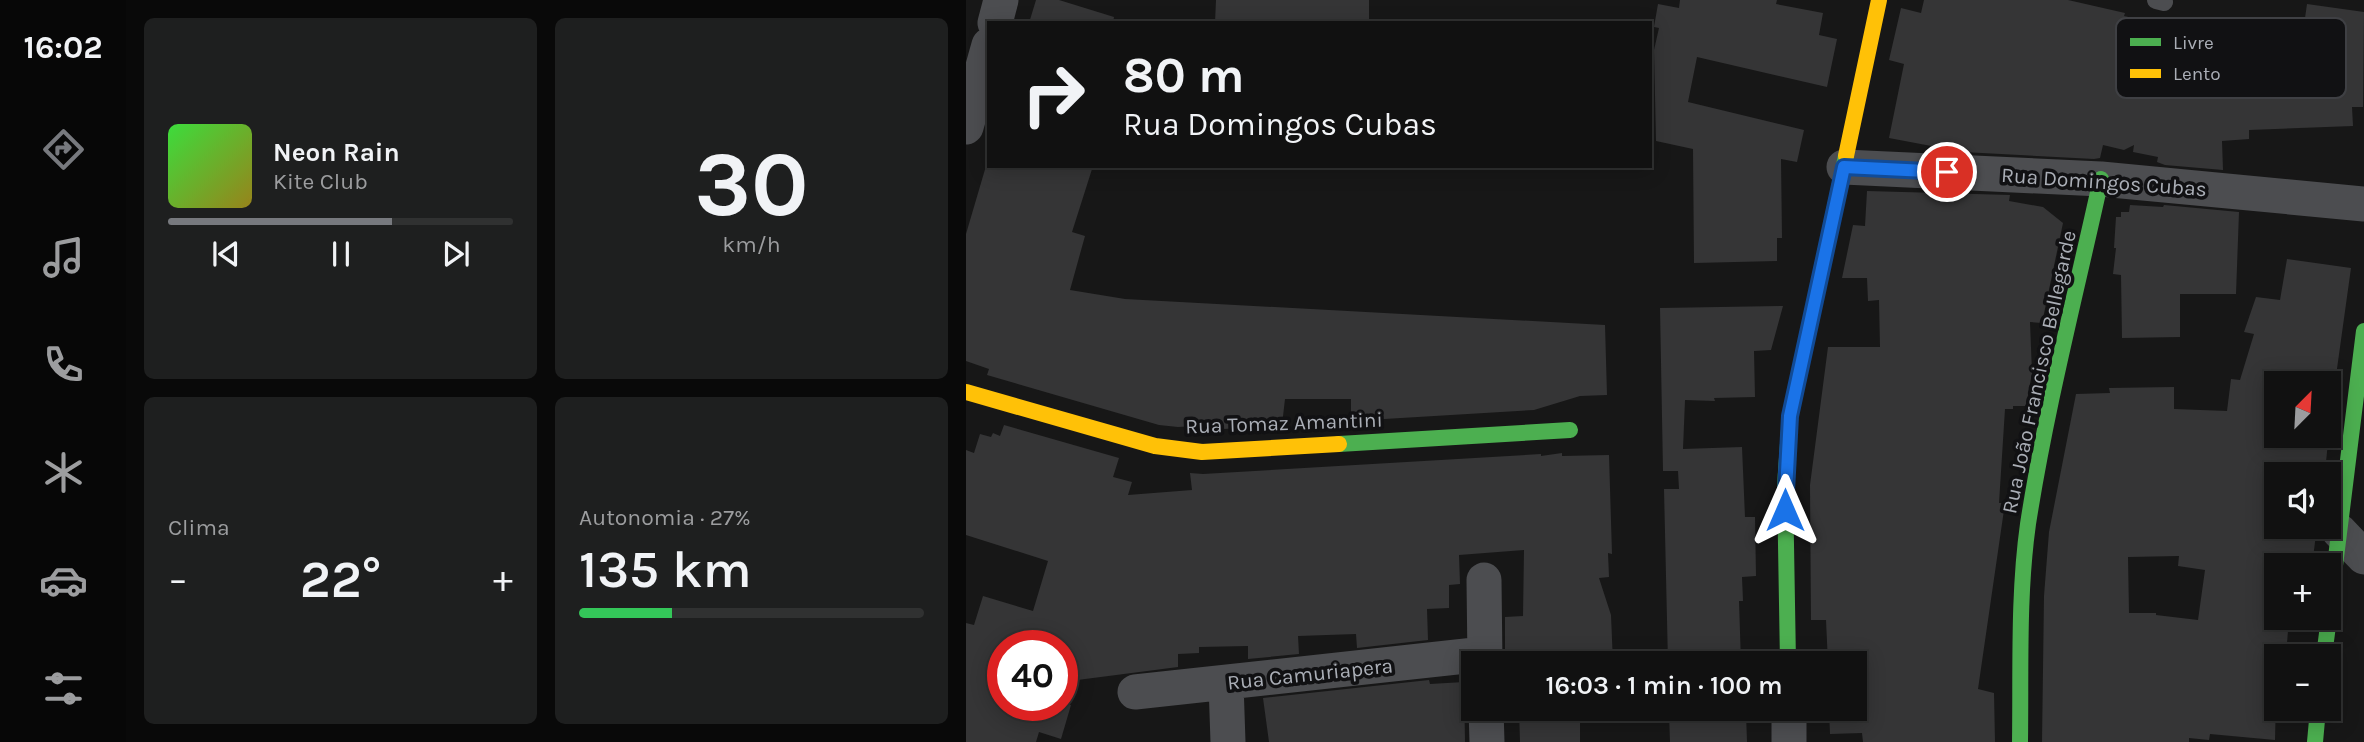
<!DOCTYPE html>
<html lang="pt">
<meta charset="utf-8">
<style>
:root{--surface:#111;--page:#1e1f1f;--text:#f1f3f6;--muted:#9c9d9f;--line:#303131;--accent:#77797e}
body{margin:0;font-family:Karla,sans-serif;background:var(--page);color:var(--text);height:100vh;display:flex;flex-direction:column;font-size:26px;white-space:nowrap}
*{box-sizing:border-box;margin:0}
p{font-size:23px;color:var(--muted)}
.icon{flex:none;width:38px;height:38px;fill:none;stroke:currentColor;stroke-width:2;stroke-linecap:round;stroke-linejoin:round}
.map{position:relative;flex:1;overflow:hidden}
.panel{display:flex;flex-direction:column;gap:18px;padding:18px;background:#090909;width:840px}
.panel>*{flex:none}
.top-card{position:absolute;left:21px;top:21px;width:665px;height:147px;border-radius:0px;box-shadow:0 4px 18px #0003,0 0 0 2px var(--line);background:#111;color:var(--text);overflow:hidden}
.needle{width:46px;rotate:24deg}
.tools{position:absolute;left:1298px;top:371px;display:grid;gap:14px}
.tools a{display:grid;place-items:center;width:77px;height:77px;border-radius:0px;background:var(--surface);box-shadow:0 4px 18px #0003,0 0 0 2px var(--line);font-size:35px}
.speed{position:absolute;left:21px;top:630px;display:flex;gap:14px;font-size:35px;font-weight:700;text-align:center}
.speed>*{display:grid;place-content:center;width:91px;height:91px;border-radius:50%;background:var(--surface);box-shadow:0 4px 18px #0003,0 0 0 2px var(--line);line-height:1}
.speed .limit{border:10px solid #d22;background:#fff;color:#111}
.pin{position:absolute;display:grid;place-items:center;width:60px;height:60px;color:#fff;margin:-30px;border:4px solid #fff;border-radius:50%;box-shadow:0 2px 7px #0007}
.me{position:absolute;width:77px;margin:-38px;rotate:0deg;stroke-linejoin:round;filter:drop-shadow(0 0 5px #0008)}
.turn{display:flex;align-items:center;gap:24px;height:147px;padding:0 21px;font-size:32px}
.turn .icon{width:91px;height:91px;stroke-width:2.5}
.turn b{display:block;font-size:49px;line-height:60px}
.big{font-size:52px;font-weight:600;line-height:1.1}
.panel .tile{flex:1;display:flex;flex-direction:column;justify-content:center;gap:10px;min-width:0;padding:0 24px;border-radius:10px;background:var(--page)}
.panel .dial{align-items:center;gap:0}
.dial b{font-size:91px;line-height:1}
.song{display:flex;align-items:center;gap:21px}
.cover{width:84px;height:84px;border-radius:10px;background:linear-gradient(135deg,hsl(120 70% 55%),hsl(50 70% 35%))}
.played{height:7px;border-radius:4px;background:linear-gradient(90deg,var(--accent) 65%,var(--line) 65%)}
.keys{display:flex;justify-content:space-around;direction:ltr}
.heat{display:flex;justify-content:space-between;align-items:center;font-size:38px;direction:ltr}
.charge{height:10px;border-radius:5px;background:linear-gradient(90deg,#34c759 27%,var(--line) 0)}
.panel .tiles{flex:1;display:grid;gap:18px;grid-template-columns:repeat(2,1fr)}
.trip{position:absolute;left:495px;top:651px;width:406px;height:70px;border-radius:0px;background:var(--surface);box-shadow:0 4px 18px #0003,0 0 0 2px var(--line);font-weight:600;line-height:70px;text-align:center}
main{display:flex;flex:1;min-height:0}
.menu{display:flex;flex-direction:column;width:126px;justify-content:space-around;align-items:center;background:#070707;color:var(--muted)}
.menu .icon{width:49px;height:49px}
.menu .selected{color:var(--accent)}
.menu b{font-size:32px;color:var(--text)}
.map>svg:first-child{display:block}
.building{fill:#353536;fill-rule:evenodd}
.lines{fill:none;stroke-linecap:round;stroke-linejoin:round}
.lane{stroke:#4c4d50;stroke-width:18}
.street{stroke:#4c4d50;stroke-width:35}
.fast{stroke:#4caf50;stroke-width:16}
.slow{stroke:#ffc107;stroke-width:16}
.route-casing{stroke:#114b97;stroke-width:18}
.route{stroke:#1a73e8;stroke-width:12}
.labels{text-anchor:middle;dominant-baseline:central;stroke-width:7;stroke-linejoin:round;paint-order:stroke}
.street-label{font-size:21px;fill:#aaaeb6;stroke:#111113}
.key{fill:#111113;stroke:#3f4044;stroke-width:2}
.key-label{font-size:19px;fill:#aaaeb6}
</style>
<main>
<nav class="menu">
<b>16:02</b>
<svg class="icon selected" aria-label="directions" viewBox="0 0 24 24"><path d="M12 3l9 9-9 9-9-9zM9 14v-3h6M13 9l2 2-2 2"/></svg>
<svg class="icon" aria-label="music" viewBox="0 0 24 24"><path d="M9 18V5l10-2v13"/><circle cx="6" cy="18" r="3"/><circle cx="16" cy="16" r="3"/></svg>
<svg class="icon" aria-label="phone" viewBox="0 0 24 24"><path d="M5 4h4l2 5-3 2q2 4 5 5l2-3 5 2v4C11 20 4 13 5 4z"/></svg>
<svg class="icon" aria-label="climate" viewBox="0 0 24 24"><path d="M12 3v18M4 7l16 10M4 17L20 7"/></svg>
<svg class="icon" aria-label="car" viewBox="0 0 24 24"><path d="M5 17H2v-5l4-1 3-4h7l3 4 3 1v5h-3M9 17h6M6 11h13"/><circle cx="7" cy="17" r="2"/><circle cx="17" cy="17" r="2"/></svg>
<svg class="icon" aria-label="filters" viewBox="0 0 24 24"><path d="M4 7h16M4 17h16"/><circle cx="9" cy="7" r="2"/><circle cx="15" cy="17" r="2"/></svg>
</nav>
<section class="panel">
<div class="tiles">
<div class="tile">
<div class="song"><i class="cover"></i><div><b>Neon Rain</b><p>Kite Club</p></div></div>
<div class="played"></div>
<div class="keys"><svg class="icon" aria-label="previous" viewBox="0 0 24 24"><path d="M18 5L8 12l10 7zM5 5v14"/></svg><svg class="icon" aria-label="pause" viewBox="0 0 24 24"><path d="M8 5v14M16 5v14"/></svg><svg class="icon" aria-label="next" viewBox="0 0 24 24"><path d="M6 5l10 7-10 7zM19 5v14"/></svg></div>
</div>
<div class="tile dial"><b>30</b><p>km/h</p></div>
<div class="tile"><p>Clima</p>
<div class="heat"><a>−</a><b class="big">22°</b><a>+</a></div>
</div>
<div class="tile"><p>Autonomia · 27%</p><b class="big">135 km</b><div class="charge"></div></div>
</div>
</section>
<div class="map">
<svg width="1398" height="742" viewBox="0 0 1398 742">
<rect width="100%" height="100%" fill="#171717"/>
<!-- building -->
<path class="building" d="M70 0H93L148 17 147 23H63Z
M250 0H403V23H249Z
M714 0H811L810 4 857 13 853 35 871 39 861 87 731 57 722 102 838 130 831 162 815 159 816 238H811V261L728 263 727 149 690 141 688 50 693 28 688 27 692 4 713 8Z
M958 0H1102L1159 13 1158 16 1206 27 1204 32 1216 35 1208 70 1280 86V91L1323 86 1330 38 1336 39 1341 4 1398 12 1397 107H1386L1387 126 1283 130V139L1256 141 1257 170 1199 165 1191 162 1192 157 1167 152 1168 145 1158 150 1137 145 1134 158 1128 159 997 152 923 138 938 64 923 60 935 8 955 13Z
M20 166H127L106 232 119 236 104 290 159 299 639 325 641 395 614 396 568 410 385 421V399H319L316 425 243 430 245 425 212 427 193 425 21 375 23 369 0 361V234Z
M901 191 1044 195 1043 201 1077 207 1097 223 1076 323 1064 322 1066 373 1060 406H1047V409H1039L1033 503H1039L1012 689 1028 693 1029 742H897L896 733 864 734 863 709H889V663H862L860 620H845L844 485 862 347H914L913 300 902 301 901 278H876L887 225 899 226Z
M1164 205 1197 207 1198 205 1273 212 1270 294H1214V337L1156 338 1155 275 1147 274 1150 248H1148L1150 217H1155V212H1163Z
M1321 259 1385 268 1369 383H1311V436L1362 442 1359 472 1345 470 1344 474H1311V527H1351L1346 565H1311V618H1323L1320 656H1311L1309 740 1244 734 1243 740 1223 738V742H1076L1078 596 1083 532 1110 394 1144 393 1143 388 1208 387V409L1261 411 1265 379 1274 380 1288 334 1278 332 1290 297 1314 300ZM1213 556 1212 566 1239 570 1232 620 1190 615V613H1163L1162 557Z
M817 306 805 350 788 351 789 397 748 398 749 401 719 400 717 449 776 447 779 517H789L790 576 776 577 777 601H773L775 663H702L698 489H713L712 471H697L694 308Z
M38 425 153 458 147 477 166 482 162 495 226 490 224 473 237 474 575 454V456L596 453V456L643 455 646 554 642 553 643 577 633 578 645 615 647 663H539V617L557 616 558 550 493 555 494 584 483 585V608L461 609 462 640 391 648 390 634 332 636 333 654 282 659V646L233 647V653L212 654V667L96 682V646H37V705H105L95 739 73 732 70 742H0V623L8 625 17 596 67 611 82 561 0 535V450L8 453 14 434 25 437 27 433 34 436Z
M463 680 464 684 498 682 499 742H303L297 698Z
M553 709H614V742H554Z
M703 713H780L781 742H704Z"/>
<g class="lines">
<!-- lane -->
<path class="lane" d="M1190 0 1198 2"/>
<!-- street -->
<path class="street" d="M29 23 35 0
M0 127 23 45
M878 167 1135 179 1398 204
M1373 531 1398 557
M518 580 519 663
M260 683 262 742
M169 692 518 654
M520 709 521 742
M823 709V742"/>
<!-- fast -->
<path class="fast" d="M373 444 604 430
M1363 614 1398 331
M1358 656 1363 618
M822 663 819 485 824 416 880 156
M1054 742C1055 670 1052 595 1062 524 1080 408 1110 293 1135 179
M1349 742 1352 709"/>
<!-- slow -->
<path class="slow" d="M880 156 913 0
M0 392 189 446 236 452 373 444"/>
</g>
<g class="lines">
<defs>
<path id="route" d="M819 510 824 416 878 167 981 172"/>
</defs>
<!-- route casing -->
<use href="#route" class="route-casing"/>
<!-- route -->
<use href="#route" class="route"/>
</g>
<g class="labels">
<!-- street labels -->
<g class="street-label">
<text transform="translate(1138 182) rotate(4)">Rua Domingos Cubas</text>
<text transform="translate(1073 372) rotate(-78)">Rua João Francisco Bellegarde</text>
<text transform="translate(318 423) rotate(-2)">Rua Tomaz Amantini</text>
<text transform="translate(344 674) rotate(-6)">Rua Camuriapera</text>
</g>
</g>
<!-- legend -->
<rect x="1150" y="18" width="230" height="80" rx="10" class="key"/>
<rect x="1164" y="38" width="31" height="8" fill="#4caf50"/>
<rect x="1164" y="69" width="31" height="9" fill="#ffc107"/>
<g class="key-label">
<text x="1207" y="49">Livre</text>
<text x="1207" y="80">Lento</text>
</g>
</svg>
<div class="tools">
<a><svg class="needle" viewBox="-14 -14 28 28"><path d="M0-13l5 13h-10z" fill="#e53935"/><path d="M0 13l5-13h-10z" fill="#9c9d9f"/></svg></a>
<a><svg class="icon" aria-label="sound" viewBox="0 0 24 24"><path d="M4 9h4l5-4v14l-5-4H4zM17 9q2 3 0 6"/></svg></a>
<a>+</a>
<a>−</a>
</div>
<div class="speed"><div class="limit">40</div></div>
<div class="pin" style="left:981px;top:172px;background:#d93025"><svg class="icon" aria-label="arrive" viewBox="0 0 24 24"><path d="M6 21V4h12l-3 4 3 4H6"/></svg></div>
<svg class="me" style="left:819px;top:510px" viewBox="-20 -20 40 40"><path d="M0-17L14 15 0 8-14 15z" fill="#1a73e8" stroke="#fff" stroke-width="4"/></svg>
<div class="trip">16:03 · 1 min · 100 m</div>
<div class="top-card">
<div class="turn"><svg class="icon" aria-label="right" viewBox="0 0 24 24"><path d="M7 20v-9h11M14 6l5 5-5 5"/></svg><div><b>80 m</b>Rua Domingos Cubas</div></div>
</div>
</div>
</main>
